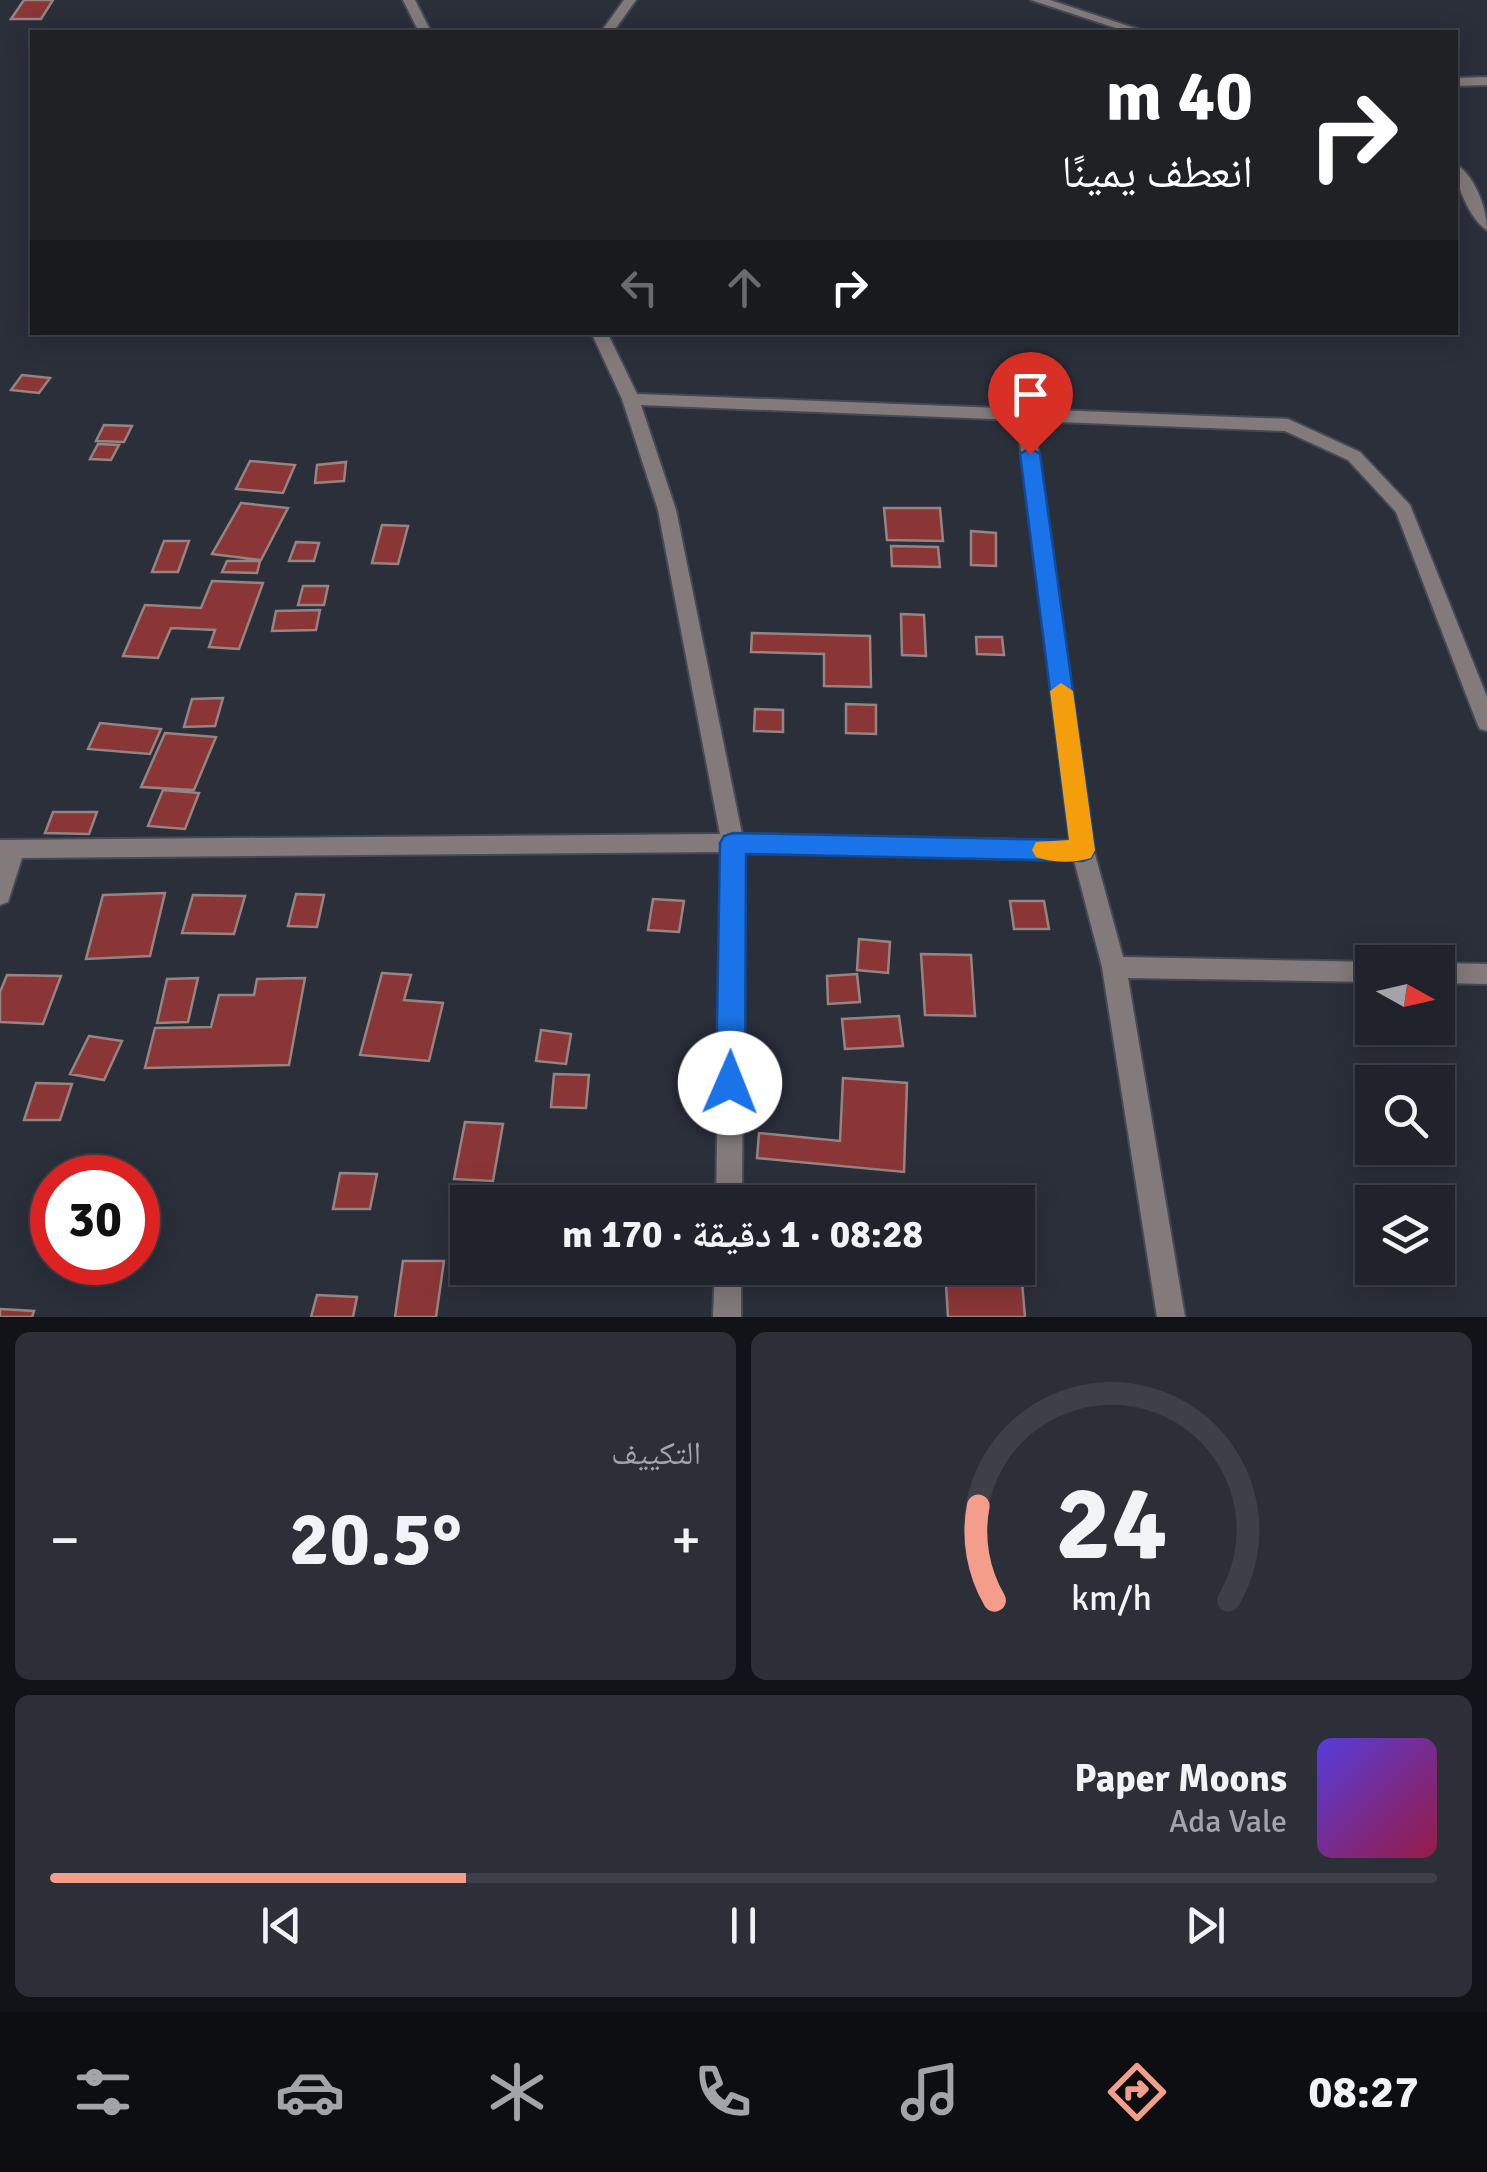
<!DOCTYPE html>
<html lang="ar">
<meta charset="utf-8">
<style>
:root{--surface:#20232c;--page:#2d2f38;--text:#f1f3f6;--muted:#a2a4a9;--line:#3d4048;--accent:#f49d8b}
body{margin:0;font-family:Signika,"Noto Naskh Arabic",sans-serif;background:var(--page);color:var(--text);direction:rtl;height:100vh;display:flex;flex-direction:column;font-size:38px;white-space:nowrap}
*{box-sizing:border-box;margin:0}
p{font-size:32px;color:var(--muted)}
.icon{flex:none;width:55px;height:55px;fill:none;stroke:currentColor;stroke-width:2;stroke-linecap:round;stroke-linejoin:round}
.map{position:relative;height:1317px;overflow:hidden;direction:ltr}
.side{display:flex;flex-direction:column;gap:15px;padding:15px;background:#121318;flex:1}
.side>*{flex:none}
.guide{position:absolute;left:30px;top:30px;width:1428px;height:305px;border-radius:0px;box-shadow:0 5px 25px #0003,0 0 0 2px var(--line);direction:rtl;background:#202124;color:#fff;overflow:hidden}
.needle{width:65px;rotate:98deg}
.tools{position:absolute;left:1355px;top:945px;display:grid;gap:20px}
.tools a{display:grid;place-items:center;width:100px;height:100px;border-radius:0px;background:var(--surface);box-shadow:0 5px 25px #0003,0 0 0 2px var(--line);font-size:50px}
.speed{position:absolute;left:30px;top:1155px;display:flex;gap:20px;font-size:50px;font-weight:700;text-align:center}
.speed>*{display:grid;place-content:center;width:130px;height:130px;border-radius:50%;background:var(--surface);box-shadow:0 5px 25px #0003,0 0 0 2px var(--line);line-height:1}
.speed .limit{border:15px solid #d22;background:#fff;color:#111}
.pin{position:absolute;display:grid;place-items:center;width:85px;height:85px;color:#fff;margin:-102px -42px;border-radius:50% 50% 50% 0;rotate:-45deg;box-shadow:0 0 10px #0007}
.pin .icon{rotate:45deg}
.me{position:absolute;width:110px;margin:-55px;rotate:1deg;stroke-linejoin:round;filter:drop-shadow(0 0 8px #0008)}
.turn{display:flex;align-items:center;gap:35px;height:210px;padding:0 40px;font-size:45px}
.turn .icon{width:130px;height:130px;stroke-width:2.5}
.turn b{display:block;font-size:70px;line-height:85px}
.lanes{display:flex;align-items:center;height:95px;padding:0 40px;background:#0003;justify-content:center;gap:50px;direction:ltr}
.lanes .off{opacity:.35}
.big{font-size:75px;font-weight:700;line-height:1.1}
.side .card{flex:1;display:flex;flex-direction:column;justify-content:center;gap:15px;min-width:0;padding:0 35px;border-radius:15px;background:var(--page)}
.side .dial{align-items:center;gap:0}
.dial svg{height:260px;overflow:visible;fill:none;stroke:var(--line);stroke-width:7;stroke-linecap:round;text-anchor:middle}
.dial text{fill:var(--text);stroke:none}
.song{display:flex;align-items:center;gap:30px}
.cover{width:120px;height:120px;border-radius:15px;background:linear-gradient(135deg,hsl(250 70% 55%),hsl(340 70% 35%))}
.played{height:10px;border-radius:5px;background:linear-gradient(90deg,var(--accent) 30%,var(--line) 30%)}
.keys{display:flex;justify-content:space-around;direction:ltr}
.heat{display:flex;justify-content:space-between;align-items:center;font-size:55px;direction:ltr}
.side .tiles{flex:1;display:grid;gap:15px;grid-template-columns:1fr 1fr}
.card:last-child{grid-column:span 2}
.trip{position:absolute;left:450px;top:1185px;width:585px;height:100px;border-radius:0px;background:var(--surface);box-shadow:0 5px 25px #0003,0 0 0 2px var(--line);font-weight:700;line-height:100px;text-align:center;direction:rtl}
.dock{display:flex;height:160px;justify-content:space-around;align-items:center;background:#0d0e12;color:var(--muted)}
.dock .icon{width:70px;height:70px}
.dock .on{color:var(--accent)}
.dock b{font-size:45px;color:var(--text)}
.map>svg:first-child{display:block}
.building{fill:#8a3637;stroke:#958482;stroke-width:2.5}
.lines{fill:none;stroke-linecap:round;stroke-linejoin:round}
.street-casing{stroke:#464a55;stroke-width:4}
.street{fill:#837b7b;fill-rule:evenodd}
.route{fill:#1a73e8;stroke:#114b97;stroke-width:2.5}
.slow{fill:#f59e0b}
</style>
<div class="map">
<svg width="1487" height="1317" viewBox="0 0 1487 1317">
<rect width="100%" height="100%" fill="#2b2f3a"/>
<!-- building -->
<path class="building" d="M24 0H53L41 19H11Z
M22 375 50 378 39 393 11 390Z
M104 425 132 426 124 442 96 441Z
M98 444 119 445 111 460 90 459Z
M250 461 295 465 283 493 236 489Z
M346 462 344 481 315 483 317 465Z
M241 503 288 508 261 560 212 554Z
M884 508H940L943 541 887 540Z
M382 525 408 526 398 564 372 563Z
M971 531 996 533V566L971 565Z
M164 541H189L178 572H152Z
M296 542 319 543 314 561H289Z
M891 546 938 547 940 567 892 566Z
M227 561H260L257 573 222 572Z
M212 581 263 583 239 649 209 647 215 630 171 628 158 658 123 656 145 605 201 608Z
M303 586H328L324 605H298Z
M320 610 316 630 272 631 276 611Z
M901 614 924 615 926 656 902 655Z
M752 633 870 636 871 687 824 686V654L751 652Z
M976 637H1002L1004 655 977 654Z
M223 698 215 726 184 727 192 699Z
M846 704 876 705V734L846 733Z
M755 709 783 710V732L754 731Z
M100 723 161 729 150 754 88 749Z
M165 733 216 737 194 790 141 787Z
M163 790 199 793 185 829 148 826Z
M53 812H97L89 834 45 833Z
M165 893 150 956 86 959 103 895Z
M296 894 324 895 317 927 288 926Z
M193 895 245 896 234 934 182 933Z
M653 899 684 901 679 932 648 930Z
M1010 901H1044L1049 929H1014Z
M859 939 890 942 888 973 857 970Z
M921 954 971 955 975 1016 925 1015Z
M382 973 411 975 404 1000 443 1003 429 1061 360 1055Z
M857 974 860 1002 828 1004 827 976Z
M7 975 61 976 43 1024 0 1022V992Z
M198 978 188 1022 157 1023 167 979Z
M305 978 289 1065 145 1068 155 1028 211 1027 219 995H254L257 979Z
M899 1016 903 1046 845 1049 842 1019Z
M541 1030 571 1034 566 1064 536 1061Z
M89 1036 122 1041 104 1080 70 1074Z
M554 1074 589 1075 586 1108 551 1107Z
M843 1078 907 1083 904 1172 757 1158 759 1133 840 1141Z
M36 1083 72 1084 60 1120H24Z
M465 1122 503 1124 493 1181 454 1179Z
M340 1173 377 1174 370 1209H333Z
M1018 1234 1025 1317H948L945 1268H1018Z
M403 1261H444L436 1317H395Z
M317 1295 357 1297 353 1317H311Z
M0 1309 34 1311 32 1317H0Z"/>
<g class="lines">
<defs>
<path id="street" d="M403 0H415L431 32H419Z
M624 0H636L613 32H601Z
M1031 0H1050L1146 32H1128Z
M1487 77V85L1455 86V78Z
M1455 164C1474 174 1487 208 1487 230 1470 220 1455 183 1455 164Z
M591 332H607L637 394 1288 419 1360 452 1410 505 1487 697V731L1480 729 1477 723 1396 512 1348 460 1285 431 1034 421 1094 851 1123 957 1375 962 1372 982 1128 978 1185 1317H1157L1102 967 1074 860 744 852 742 1202H716L722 852 22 858 8 902 0 905V840L720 834 658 510 622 399ZM641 405 1017 420 1071 841 742 834 676 510Z
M1438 963 1487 964V984L1438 983Z
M715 1268H741V1317H713Z"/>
</defs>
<!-- street casing -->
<use href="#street" class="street-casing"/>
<!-- street -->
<use href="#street" class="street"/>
</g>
<!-- route -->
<path class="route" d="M1030 448 1040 454 1095 850 1091 858 1082 861 746 854 745 1083 740 1092 730 1096 721 1092 716 1083 720 843 724 836 733 833 1069 840 1020 454Z"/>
<!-- slow -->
<path class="slow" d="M1061 683 1073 691 1095 850 1091 858C1075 863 1052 863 1036 857L1032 850 1036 842 1069 840 1050 691Z"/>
</svg>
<div class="tools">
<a><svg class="needle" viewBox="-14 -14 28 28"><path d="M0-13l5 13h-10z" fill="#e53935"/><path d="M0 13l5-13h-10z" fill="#a2a4a9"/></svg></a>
<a><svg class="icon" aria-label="search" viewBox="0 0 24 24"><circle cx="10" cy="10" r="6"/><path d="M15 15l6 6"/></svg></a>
<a><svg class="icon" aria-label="layers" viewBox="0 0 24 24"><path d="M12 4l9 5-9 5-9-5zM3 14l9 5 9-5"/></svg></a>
</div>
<div class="speed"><div class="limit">30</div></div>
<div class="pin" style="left:1030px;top:454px;background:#d93025"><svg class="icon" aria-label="arrive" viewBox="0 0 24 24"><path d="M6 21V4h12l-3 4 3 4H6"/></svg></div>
<svg class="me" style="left:730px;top:1083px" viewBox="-20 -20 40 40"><circle r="19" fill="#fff"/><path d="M0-13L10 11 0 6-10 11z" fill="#1a73e8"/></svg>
<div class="trip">08:28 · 1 دقيقة · 170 m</div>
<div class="guide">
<div class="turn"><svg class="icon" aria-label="right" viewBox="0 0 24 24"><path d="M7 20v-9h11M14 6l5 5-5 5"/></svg><div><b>40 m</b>انعطف يمينًا</div></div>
<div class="lanes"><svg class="icon off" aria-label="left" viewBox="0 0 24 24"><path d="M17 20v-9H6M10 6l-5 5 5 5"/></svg><svg class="icon off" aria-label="ahead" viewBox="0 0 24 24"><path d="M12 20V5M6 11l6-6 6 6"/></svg><svg class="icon" aria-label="right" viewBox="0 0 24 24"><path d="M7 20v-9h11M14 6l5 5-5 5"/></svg></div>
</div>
</div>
<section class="side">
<div class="tiles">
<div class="card dial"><svg viewBox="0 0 100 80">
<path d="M14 69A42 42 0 1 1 86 69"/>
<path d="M14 69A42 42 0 0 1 9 40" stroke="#f49d8b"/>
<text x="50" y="56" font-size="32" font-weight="700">24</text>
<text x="50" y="72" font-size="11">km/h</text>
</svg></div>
<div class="card"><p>التكييف</p>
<div class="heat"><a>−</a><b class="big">20.5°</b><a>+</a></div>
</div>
<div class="card">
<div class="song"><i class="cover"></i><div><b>Paper Moons</b><p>Ada Vale</p></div></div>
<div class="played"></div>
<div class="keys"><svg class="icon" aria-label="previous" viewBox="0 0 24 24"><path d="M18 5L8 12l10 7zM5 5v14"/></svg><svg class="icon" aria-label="pause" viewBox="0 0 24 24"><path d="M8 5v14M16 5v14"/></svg><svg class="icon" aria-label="next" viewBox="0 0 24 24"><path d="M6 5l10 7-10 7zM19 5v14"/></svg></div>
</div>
</div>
</section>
<nav class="dock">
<b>08:27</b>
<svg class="icon on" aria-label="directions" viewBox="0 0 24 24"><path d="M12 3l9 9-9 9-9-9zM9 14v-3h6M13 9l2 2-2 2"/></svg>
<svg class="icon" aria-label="music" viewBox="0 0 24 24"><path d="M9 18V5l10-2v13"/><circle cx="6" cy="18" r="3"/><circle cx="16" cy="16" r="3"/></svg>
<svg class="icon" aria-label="phone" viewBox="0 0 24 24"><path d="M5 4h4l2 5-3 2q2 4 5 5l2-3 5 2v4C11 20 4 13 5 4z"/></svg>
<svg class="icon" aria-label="climate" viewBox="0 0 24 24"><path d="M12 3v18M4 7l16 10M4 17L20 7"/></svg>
<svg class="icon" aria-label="car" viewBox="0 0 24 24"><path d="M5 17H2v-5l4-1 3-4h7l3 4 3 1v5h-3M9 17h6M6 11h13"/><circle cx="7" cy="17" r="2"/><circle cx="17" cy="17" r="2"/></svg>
<svg class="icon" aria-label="filters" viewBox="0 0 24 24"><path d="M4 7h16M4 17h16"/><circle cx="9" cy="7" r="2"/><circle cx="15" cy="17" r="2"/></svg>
</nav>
